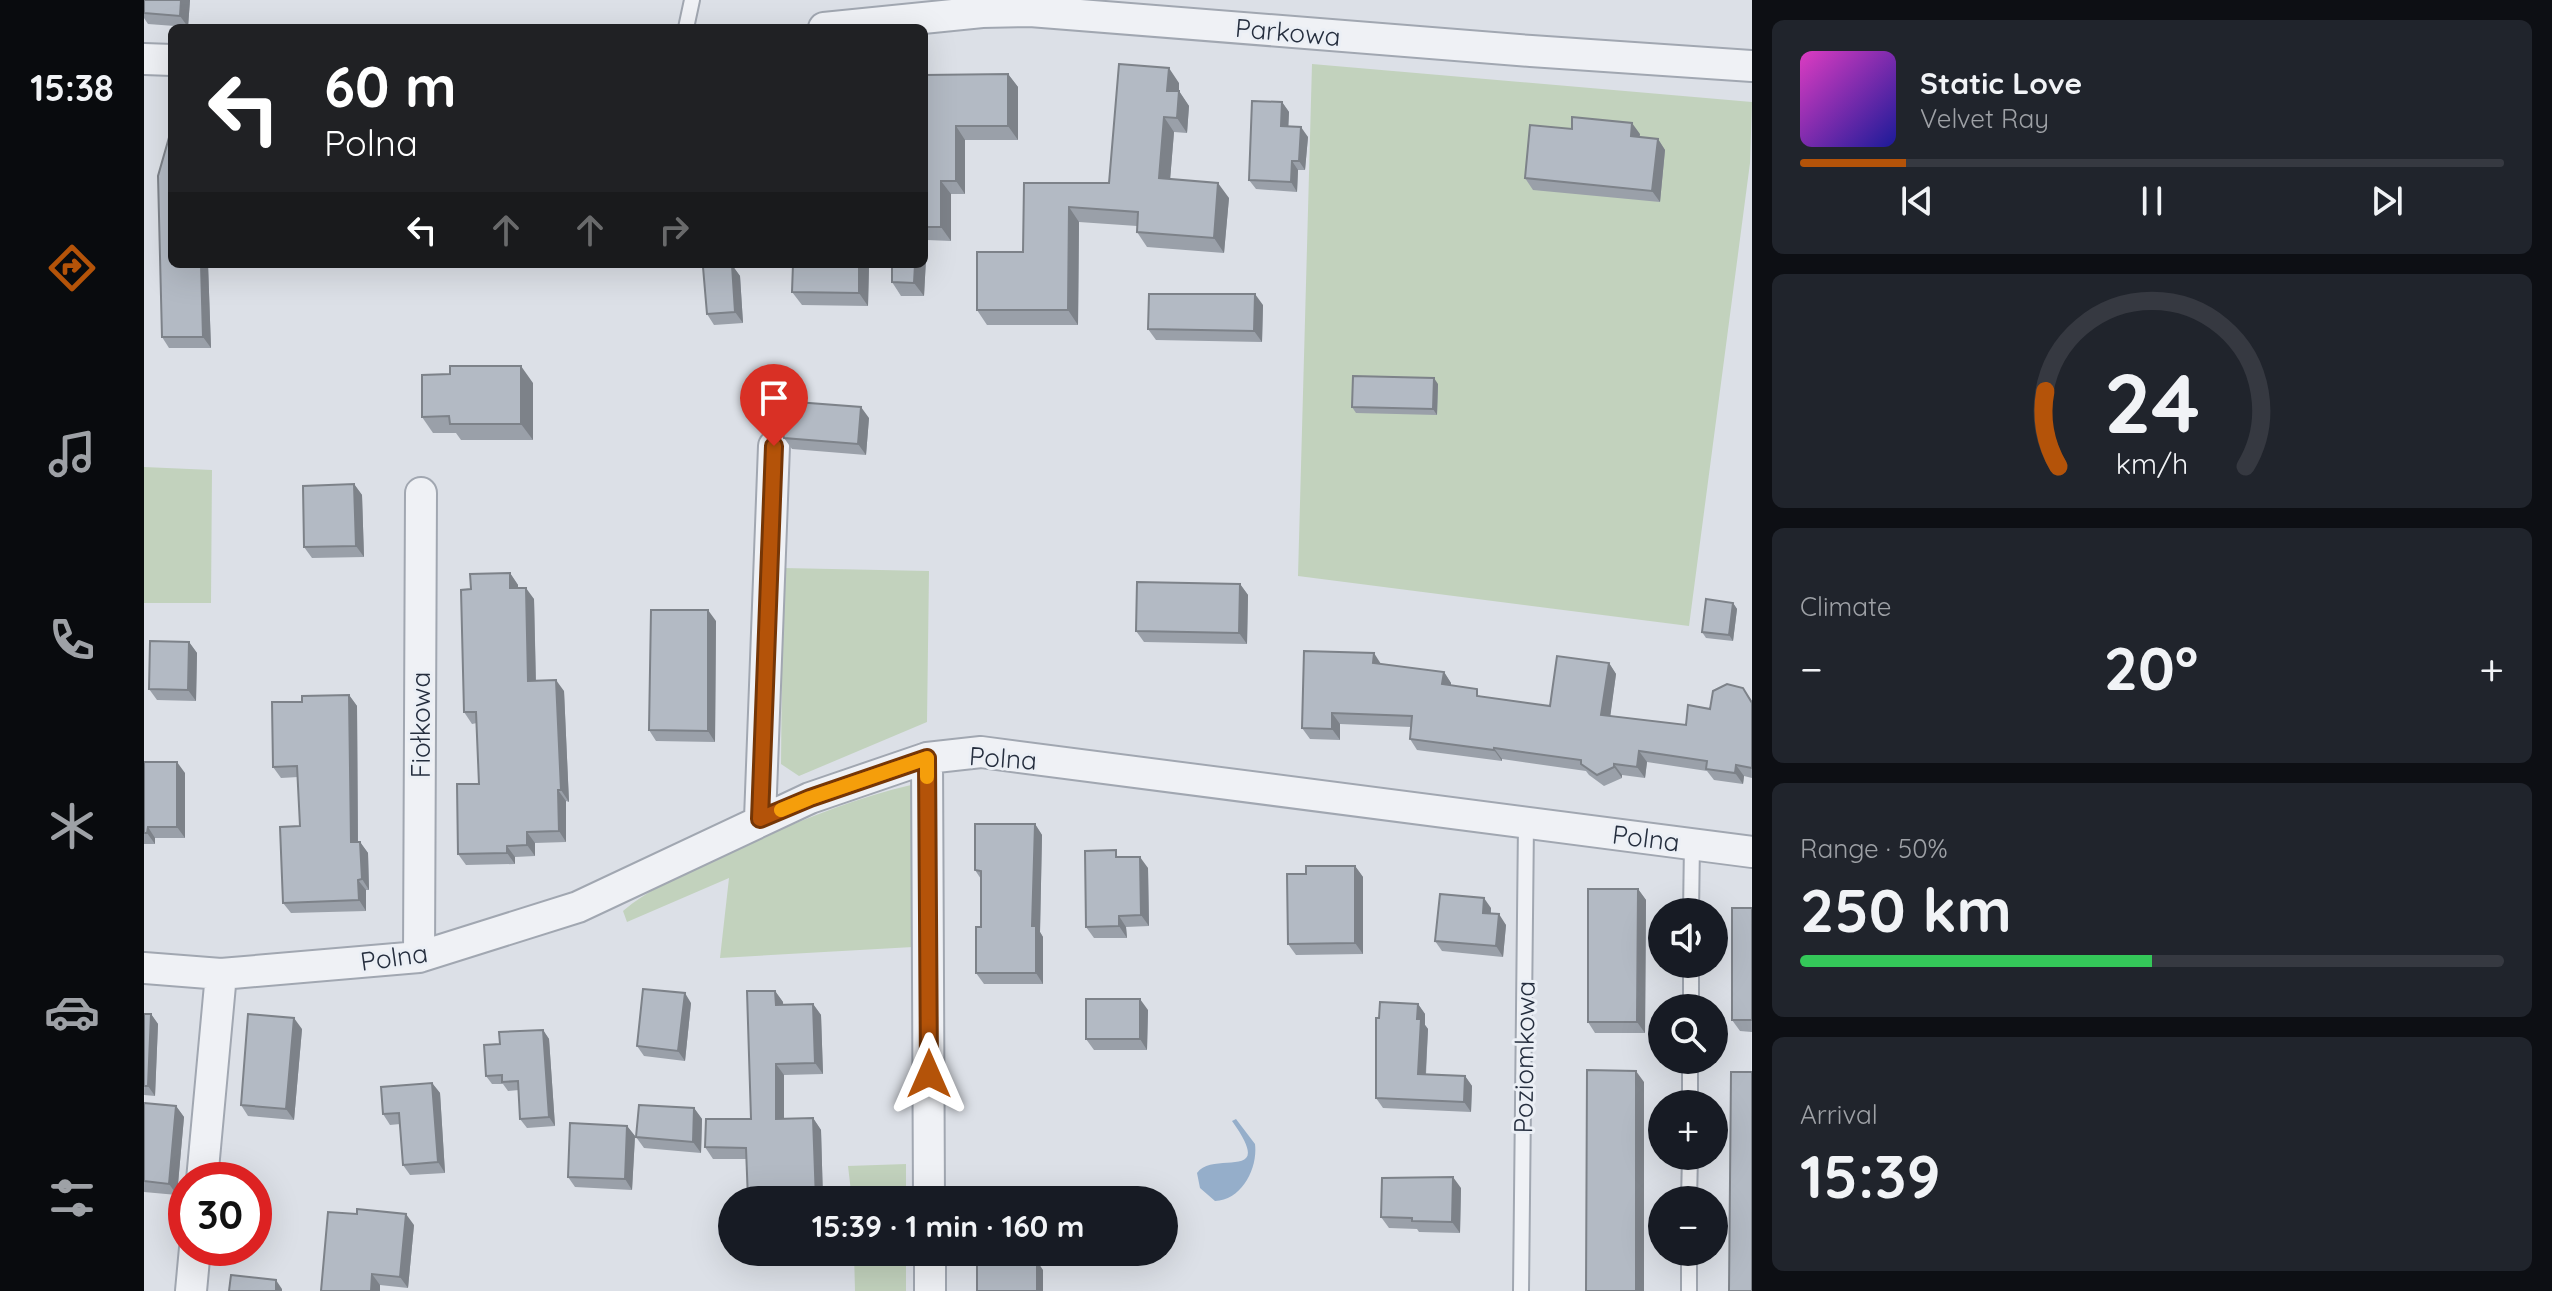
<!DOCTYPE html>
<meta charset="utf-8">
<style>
:root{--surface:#171b24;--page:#20242c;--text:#f1f3f6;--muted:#9ea1a6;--line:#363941;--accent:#b45309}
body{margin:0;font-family:Quicksand,sans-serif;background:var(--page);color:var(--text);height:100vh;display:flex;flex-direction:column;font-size:30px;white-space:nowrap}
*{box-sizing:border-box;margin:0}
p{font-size:26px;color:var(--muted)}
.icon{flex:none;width:44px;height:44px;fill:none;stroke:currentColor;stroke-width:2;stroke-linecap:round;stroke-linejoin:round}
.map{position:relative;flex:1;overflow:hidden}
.panel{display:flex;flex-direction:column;gap:20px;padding:20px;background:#0d0f14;width:800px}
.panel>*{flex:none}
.banner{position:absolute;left:24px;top:24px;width:760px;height:244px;border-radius:12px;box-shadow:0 8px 32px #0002;background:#202124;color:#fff;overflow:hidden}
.buttons{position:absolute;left:1504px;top:898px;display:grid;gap:16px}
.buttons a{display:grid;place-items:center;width:80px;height:80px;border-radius:50%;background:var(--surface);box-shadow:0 8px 32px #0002;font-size:40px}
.speed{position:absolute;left:24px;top:1162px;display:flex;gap:16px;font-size:40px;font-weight:700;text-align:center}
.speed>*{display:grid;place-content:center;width:104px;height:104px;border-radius:50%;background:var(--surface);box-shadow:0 8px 32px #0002;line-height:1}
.speed .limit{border:12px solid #d22;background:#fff;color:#111}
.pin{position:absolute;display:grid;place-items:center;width:68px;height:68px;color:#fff;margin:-82px -34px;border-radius:50% 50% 50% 0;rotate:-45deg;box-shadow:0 0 8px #0007}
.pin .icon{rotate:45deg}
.me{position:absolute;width:88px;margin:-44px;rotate:0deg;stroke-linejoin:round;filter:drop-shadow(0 0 6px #0008)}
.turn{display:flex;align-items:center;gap:28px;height:168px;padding:0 24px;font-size:36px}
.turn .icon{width:104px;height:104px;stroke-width:2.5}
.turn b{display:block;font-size:56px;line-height:68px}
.lanes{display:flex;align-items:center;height:76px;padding:0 24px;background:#0003;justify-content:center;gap:40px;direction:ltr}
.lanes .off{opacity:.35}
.big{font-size:60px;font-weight:700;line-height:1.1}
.panel .widget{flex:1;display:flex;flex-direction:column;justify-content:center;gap:12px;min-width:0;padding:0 28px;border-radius:12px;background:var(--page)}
.panel .dial{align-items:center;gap:0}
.dial svg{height:208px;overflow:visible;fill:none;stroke:var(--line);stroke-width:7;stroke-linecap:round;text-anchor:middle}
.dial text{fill:var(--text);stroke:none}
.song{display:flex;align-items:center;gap:24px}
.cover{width:96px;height:96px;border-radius:12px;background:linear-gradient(135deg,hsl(310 70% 55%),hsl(240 70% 35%))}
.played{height:8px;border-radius:4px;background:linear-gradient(90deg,var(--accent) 15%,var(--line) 15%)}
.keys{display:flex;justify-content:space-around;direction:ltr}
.heat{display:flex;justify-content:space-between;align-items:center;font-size:44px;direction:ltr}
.charge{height:12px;border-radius:6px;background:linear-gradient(90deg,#34c759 50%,var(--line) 0)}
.trip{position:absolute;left:574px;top:1186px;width:460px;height:80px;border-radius:40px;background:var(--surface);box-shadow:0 8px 32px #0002;font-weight:700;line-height:80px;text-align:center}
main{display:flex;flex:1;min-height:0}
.dock{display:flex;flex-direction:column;width:144px;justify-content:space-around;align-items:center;background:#090b0e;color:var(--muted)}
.dock .icon{width:56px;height:56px}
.dock .on{color:var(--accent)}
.dock b{font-size:36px;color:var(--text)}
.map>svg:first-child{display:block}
.green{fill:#c2d2bd}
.water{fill:#95aeca}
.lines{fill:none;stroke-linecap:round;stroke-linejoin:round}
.lane-casing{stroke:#a1a7b1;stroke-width:18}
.street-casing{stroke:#a1a7b1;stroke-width:34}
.lane{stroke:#eff1f5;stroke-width:14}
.street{stroke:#eff1f5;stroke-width:30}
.wall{fill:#9aa0a9}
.shaded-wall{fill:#7d8289}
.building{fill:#b3bac4;stroke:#7d8289;stroke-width:2}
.route-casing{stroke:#753606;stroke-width:20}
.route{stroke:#b45309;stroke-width:14}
.slow{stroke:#f59e0b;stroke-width:14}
.labels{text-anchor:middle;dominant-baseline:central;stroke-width:6;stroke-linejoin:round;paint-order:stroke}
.street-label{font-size:26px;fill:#252e3e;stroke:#ebeff5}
</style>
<main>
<nav class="dock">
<b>15:38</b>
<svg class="icon on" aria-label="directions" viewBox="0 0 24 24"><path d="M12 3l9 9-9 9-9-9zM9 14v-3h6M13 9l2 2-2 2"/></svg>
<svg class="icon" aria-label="music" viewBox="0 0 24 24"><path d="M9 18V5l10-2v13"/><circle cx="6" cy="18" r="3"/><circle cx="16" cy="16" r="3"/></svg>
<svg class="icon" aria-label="phone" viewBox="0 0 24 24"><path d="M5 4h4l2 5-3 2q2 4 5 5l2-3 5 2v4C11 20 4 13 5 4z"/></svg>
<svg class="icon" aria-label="climate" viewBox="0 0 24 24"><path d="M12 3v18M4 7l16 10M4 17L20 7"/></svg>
<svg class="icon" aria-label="car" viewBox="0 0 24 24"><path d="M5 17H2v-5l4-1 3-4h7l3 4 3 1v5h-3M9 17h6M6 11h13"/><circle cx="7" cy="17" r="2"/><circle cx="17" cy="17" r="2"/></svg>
<svg class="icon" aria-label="filters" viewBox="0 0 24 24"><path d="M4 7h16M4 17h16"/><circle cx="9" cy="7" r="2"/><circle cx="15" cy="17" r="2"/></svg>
</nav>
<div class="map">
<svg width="1608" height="1291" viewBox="0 0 1608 1291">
<rect width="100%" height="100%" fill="#dce0e7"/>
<!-- green -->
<path class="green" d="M1168 64 1608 102 1606 163 1545 626 1154 576Z
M0 467 68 470 67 603H0Z
M639 568 785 571 783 722 655 776 637 764Z
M767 785 769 947 576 958 585 878 483 922 479 911C502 891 532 878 559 865 626 833 695 802 767 785Z
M762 1164V1200H708L704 1166Z
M710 1252H762V1291H711Z"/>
<!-- water -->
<path class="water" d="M1092 1119 1111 1144C1114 1168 1098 1200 1071 1201L1056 1188 1053 1173C1070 1149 1133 1184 1088 1121Z"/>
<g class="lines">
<defs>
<path id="lane" d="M542 28 548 0
M1547 912 1548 844
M1547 1008V964
M1546 1104V1060
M1545 1200 1546 1156
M1377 1291 1382 823
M1545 1291V1252"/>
<path id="street" d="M680 28 838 12 886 11 1387 51 1608 66
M0 59 28 60
M783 758 785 1200
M616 819 630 446
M275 957 277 493
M0 968 77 974 275 957 434 907 666 798 783 758 837 752 1608 852
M58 1180 77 974
M786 1252V1291
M47 1291 51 1248"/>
</defs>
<!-- lane casing -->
<use href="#lane" class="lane-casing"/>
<!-- street casing -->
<use href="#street" class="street-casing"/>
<!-- lane -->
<use href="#lane" class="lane"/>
<!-- street -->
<use href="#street" class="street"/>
</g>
<!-- wall -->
<path class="wall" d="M0 0H46L44 27 4 24 0 18Z
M864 74 874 87V140H821V194H807V241L783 240 780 296H757L748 282V265L725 266 724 306 658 305 648 292 649 264H780V75Z
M1035 83V91L1045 106 1043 133 1030 132 1026 179 1085 198 1080 253 1003 247 993 232V226L935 222 934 325H843L833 310 879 252 880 183H965Z
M1138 102 1145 112 1144 127 1164 137 1161 170H1154L1153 192 1112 189 1105 180Z
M1496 134 1495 137 1514 139 1521 150 1516 202 1389 190 1381 178Z
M28 264H64L67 348H25L18 337Z
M588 265 596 276 599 323 570 325 563 314Z
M1119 305 1118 342 1012 340 1004 329Z
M306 374 389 383V440H317L312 433H289L278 417Z
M1294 384 1293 415 1212 413 1208 407Z
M725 418 722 455 648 449 640 438Z
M210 484 218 495 220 557 168 558 160 547Z
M366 573 374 585V588L390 599 392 681 420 691 425 802 422 801V842L391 843V856L371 857V864L322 865 314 854 335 784 333 723 328 724 320 712 327 589Z
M1096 584 1104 595 1103 644 1000 642 992 631Z
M1589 603 1593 609 1589 641 1562 638 1558 632Z
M572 621 571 742 512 741 505 730Z
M45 642 53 653 52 701 13 700 5 689Z
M1465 663 1472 674 1466 716 1542 725 1599 688 1608 701V778L1600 776 1599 784 1570 780 1563 771 1503 762 1501 778 1478 775V778L1460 786 1445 775 1442 771 1358 759V761L1273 750 1266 739 1267 727 1196 724V740L1166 739 1158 728 1237 664 1300 672 1307 683V685L1339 697 1406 706Z
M205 695 213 706 214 842H216L224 853 225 890H222V911L147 913 139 903 156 826 154 777 137 778 129 767 158 702Z
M0 762 41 773V838H11V844H0Z
M891 824 898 835 896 932 899 937V984H840L832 973 837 927V879L831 870Z
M977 857 1004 868 1005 926 982 927 983 938H950L942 927Z
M1211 866 1219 877V954L1152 955 1144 944 1162 874Z
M1494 889 1502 900 1501 1033H1451L1444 1022Z
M1347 908V914L1362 925 1359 957 1298 951 1291 941Z
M1608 908V1032L1596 1031 1588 1020Z
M631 991 639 1002V1005L669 1004 677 1015 679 1074 640 1075V1119L669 1118 677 1130 679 1200H604L603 1159H569L561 1147 607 1119Z
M547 1003 541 1061 500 1056 493 1046Z
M1274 1004 1281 1014V1025L1284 1029 1282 1075 1321 1076 1328 1086 1327 1112 1239 1108 1232 1098 1235 1018Z
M1004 1010 1003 1050H950L942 1039Z
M0 1014H7L14 1024 11 1096 0 1095Z
M158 1029 150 1120 104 1116 97 1105Z
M399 1030 405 1039 411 1126 383 1128 376 1119 375 1090 364 1091 359 1084H348L342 1076 356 1044Z
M288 1083 296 1093 301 1173 266 1175 259 1165 256 1124 246 1125 239 1114Z
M0 1103 32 1106 40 1117 33 1195 0 1192Z
M550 1108 558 1119 557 1153 500 1148 492 1137Z
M483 1126 491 1136 488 1190 431 1187 424 1177Z
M1317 1188 1316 1233 1275 1232 1273 1229 1245 1228 1237 1217Z
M270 1225 264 1288 236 1285 177 1291Z
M606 1252H681L682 1263 614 1265 606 1254Z"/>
<!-- shaded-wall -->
<path class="shaded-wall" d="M37 0H46L44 27 36 16Z
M1025 68 1035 83V91L1045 106 1043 133 1033 118 1023 91Z
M864 74 874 87V140L864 126Z
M1138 102 1145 112 1144 135 1137 126Z
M1020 117 1030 132 1025 193 1015 178Z
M1488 123 1496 134 1494 147 1487 136Z
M812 126 821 140V194L812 181Z
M1157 127 1164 137 1161 170 1155 161Z
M1514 139 1521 150 1516 202 1508 191Z
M1148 161 1154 170 1153 192 1147 182Z
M797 181 807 194V241L797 227Z
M1074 183 1085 198 1080 253 1070 238Z
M925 207 935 222 934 325 924 310Z
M780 237 783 240 780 296 770 283 771 264H780Z
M57 264H64L67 348 59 337Z
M715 264H723L725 266 724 306 715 293Z
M588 265 596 276 599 323 591 312Z
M1111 294 1119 305 1118 342 1110 331Z
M377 366 389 383V440L377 424Z
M1290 378 1294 384 1293 415 1289 409Z
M717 407 725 418 722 455 714 444Z
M210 484 218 495 220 557 212 546Z
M366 573 374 585V599L366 588Z
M1096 584 1104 595 1103 644 1095 633Z
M382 588 390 599 392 692 384 681Z
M1589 603 1593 609 1589 641 1585 635Z
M564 610 572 621 571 742 564 731Z
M45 642 53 653 52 701 44 690Z
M1230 653 1237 664 1229 663Z
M1465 663 1472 674 1465 726 1457 715Z
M1300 672 1307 683 1306 695 1298 684Z
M412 680 420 691 425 802 417 790Z
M205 695 213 706 214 853 207 842Z
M1188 713 1196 724V740L1188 729Z
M1350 748 1358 759V761L1350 750Z
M1495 751 1503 762 1501 778 1493 767Z
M33 762 41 773V838L33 827Z
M1470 764 1478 775V778L1470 767Z
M1592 765 1600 776 1599 784 1591 773Z
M414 790 422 801V842L415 831Z
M891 824 898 835 896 932 899 937V984L892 973 888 926Z
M4 827 11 838V844L3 833Z
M383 832 391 843V856L383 845Z
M216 842 224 853 225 890 218 879Z
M363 846 371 857V864L363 853Z
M996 857 1004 868 1005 926 997 915Z
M1211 866 1219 877V954L1211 943Z
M214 880 222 890V911L215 900Z
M1494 889 1502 900 1501 1033 1493 1022Z
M1340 898 1347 908 1346 923 1339 913Z
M1355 914 1362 925 1359 957 1352 946Z
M975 916 982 927 983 938 975 926Z
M631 991 639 1002 640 1016 632 1005Z
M541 993 547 1003 541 1061 534 1051Z
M996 999 1004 1010 1003 1050 996 1039Z
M669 1004 677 1015 679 1074 671 1063Z
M1274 1004 1281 1014V1025L1284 1029 1281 1085 1274 1074 1273 1019Z
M7 1014 14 1024 11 1096 4 1086Z
M150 1018 158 1029 150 1120 142 1109Z
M399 1030 405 1039 411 1126 405 1117Z
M632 1064 640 1075V1130L632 1119Z
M1492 1071 1500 1082V1291H1492Z
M1321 1076 1328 1086 1327 1112 1320 1102Z
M288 1083 296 1093 301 1173 294 1162Z
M32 1106 40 1117 33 1195 25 1184Z
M550 1108 558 1119 557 1153 549 1142Z
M669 1118 677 1130 679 1200H672Z
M483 1126 491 1136 488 1190 481 1179Z
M1309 1177 1317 1188 1316 1233 1308 1222Z
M262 1214 270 1225 264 1288 256 1277Z
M674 1252H681L682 1263Z
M893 1261 899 1270V1291H893Z
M228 1274 236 1285V1291H227Z
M132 1280 138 1289V1291H132Z"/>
<!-- building -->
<path class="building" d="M0 0H37L36 16 0 13Z
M975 64 1025 68 1023 91H1035L1033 118 1020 117 1015 178 1074 183 1070 238 993 232 994 212 925 207 924 310H833V252H879L880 183H965Z
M864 74V126H812V181H797V227H780V75Z
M1108 101 1138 102 1137 126 1157 127 1155 161H1148L1147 182 1105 180Z
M1428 117 1488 123 1487 136 1514 139 1508 191 1381 178 1386 125 1428 129Z
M28 127V264H57L59 337H18L14 176Z
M649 264H715V293L648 292Z
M748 264H771L770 283 748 282Z
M588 265 591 312 563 314 559 267Z
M1005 294H1111L1110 331 1004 329Z
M306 366H377V424H306L305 416 278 417V375L306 374Z
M1209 376 1290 378 1289 409 1208 407Z
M639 401 717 407 714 444 640 438 637 425Z
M210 484 212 546 160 547 159 486Z
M366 573V588H382L384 681 412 680 417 790H414L415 831 383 832V845L363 846V853L314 854 313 784H335L332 712H320L317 590 327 589 326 574Z
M993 582 1096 584 1095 633 992 631Z
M1562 599 1589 603 1585 635 1558 632Z
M507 610H564V731L505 730Z
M6 641 45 642 44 690 5 689Z
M1160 651 1230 653 1229 663 1300 672 1298 684 1333 689V696L1406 706 1413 656 1465 663 1457 715 1542 725 1544 705 1566 709 1569 691 1583 684 1599 688 1608 703V768L1592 765 1591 773 1562 769 1563 761 1495 751 1493 767 1470 764V767L1453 775 1437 764V760L1350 748V750L1266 739 1268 716 1188 713V729L1158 728Z
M205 695 207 842H216L218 879 214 880 215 900 139 903 136 827 156 826 153 766 129 767 128 702H158V696Z
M0 762H33V827H4L3 833H0Z
M831 824H891L888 926H892V973H832V927H837V871L831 870Z
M972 850V857H996L997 915 975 916V926L942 927 941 851Z
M1162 866H1211V943L1144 944 1143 874H1162Z
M1444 889H1494L1493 1022H1444Z
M1296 894 1340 898 1339 913 1355 914 1352 946 1291 941Z
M1588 908H1608V1020H1588Z
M499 989 541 993 534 1051 493 1046Z
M603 991H631L632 1005 669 1004 671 1063 632 1064V1119L669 1118 672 1200H604L602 1148 561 1147 562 1119H607Z
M942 999H996V1039H942Z
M1236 1002 1274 1004 1273 1019H1277L1274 1074 1321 1076 1320 1102 1232 1098V1018H1235Z
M0 1014H7L4 1086H0Z
M104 1014 150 1018 142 1109 97 1105Z
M399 1030 405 1117 376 1119 374 1081 358 1082V1075L342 1076 340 1045 356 1044 355 1032Z
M1443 1070 1492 1071V1291H1442Z
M1587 1072H1608V1291H1585Z
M288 1083 294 1162 259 1165 255 1113 239 1114 237 1087Z
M0 1103 32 1106 25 1184 0 1181Z
M495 1105 550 1108 549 1142 492 1137Z
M426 1123 483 1126 481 1179 424 1177Z
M1309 1177 1308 1222 1268 1221V1218L1237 1217 1238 1178Z
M213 1209 262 1214 256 1277 228 1274 227 1291H177L184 1212 213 1214Z
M606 1252H664L606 1254Z
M833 1261H893V1291H833Z
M87 1275 132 1280V1291H85Z"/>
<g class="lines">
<defs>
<path id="route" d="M630 446 616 819 666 798 783 758 785 1074"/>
</defs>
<!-- route casing -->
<use href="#route" class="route-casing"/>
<!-- route -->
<use href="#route" class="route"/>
<!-- slow -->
<path class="slow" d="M637 810 666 798 783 758V777"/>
</g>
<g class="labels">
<!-- street labels -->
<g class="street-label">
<text transform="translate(1144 32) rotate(5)">Parkowa</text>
<text transform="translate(276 725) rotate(-90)">Fiołkowa</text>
<text transform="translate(859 758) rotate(4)">Polna</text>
<text transform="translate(1502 838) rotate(7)">Polna</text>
<text transform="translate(250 957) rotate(-8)">Polna</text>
<text transform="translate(1380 1057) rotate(-89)">Poziomkowa</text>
</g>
</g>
</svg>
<div class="buttons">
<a><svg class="icon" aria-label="sound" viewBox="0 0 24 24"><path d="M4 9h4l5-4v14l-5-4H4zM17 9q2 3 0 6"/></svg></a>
<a><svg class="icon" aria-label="search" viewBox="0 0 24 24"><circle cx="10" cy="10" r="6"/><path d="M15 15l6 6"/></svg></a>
<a>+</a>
<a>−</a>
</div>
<div class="speed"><div class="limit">30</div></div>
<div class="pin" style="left:630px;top:446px;background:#d93025"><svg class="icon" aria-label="arrive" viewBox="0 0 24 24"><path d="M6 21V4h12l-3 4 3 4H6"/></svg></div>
<svg class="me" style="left:785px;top:1074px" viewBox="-20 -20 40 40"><path d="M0-17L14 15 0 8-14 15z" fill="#b45309" stroke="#fff" stroke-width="4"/></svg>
<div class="trip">15:39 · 1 min · 160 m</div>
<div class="banner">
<div class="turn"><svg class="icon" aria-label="left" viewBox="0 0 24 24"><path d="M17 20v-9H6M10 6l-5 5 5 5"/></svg><div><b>60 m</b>Polna</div></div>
<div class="lanes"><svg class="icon" aria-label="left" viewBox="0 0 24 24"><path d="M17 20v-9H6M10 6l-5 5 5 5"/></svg><svg class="icon off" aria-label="ahead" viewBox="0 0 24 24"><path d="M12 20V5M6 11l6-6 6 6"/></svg><svg class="icon off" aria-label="ahead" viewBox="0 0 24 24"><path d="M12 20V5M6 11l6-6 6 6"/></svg><svg class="icon off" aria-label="right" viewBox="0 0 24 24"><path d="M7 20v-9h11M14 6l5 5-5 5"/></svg></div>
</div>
</div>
<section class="panel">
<div class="widget">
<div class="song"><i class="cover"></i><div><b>Static Love</b><p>Velvet Ray</p></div></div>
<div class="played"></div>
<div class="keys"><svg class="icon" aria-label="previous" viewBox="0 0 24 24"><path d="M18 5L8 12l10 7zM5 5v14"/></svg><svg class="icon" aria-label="pause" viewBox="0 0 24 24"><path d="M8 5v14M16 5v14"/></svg><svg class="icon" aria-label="next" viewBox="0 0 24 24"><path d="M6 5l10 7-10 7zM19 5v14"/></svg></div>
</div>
<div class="widget dial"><svg viewBox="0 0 100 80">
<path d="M14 69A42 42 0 1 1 86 69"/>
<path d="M14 69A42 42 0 0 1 9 40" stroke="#b45309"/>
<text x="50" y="56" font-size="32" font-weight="700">24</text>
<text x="50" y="72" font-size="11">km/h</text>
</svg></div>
<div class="widget"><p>Climate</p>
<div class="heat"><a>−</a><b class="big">20°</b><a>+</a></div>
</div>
<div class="widget"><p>Range · 50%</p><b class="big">250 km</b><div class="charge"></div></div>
<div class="widget"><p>Arrival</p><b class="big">15:39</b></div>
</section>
</main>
